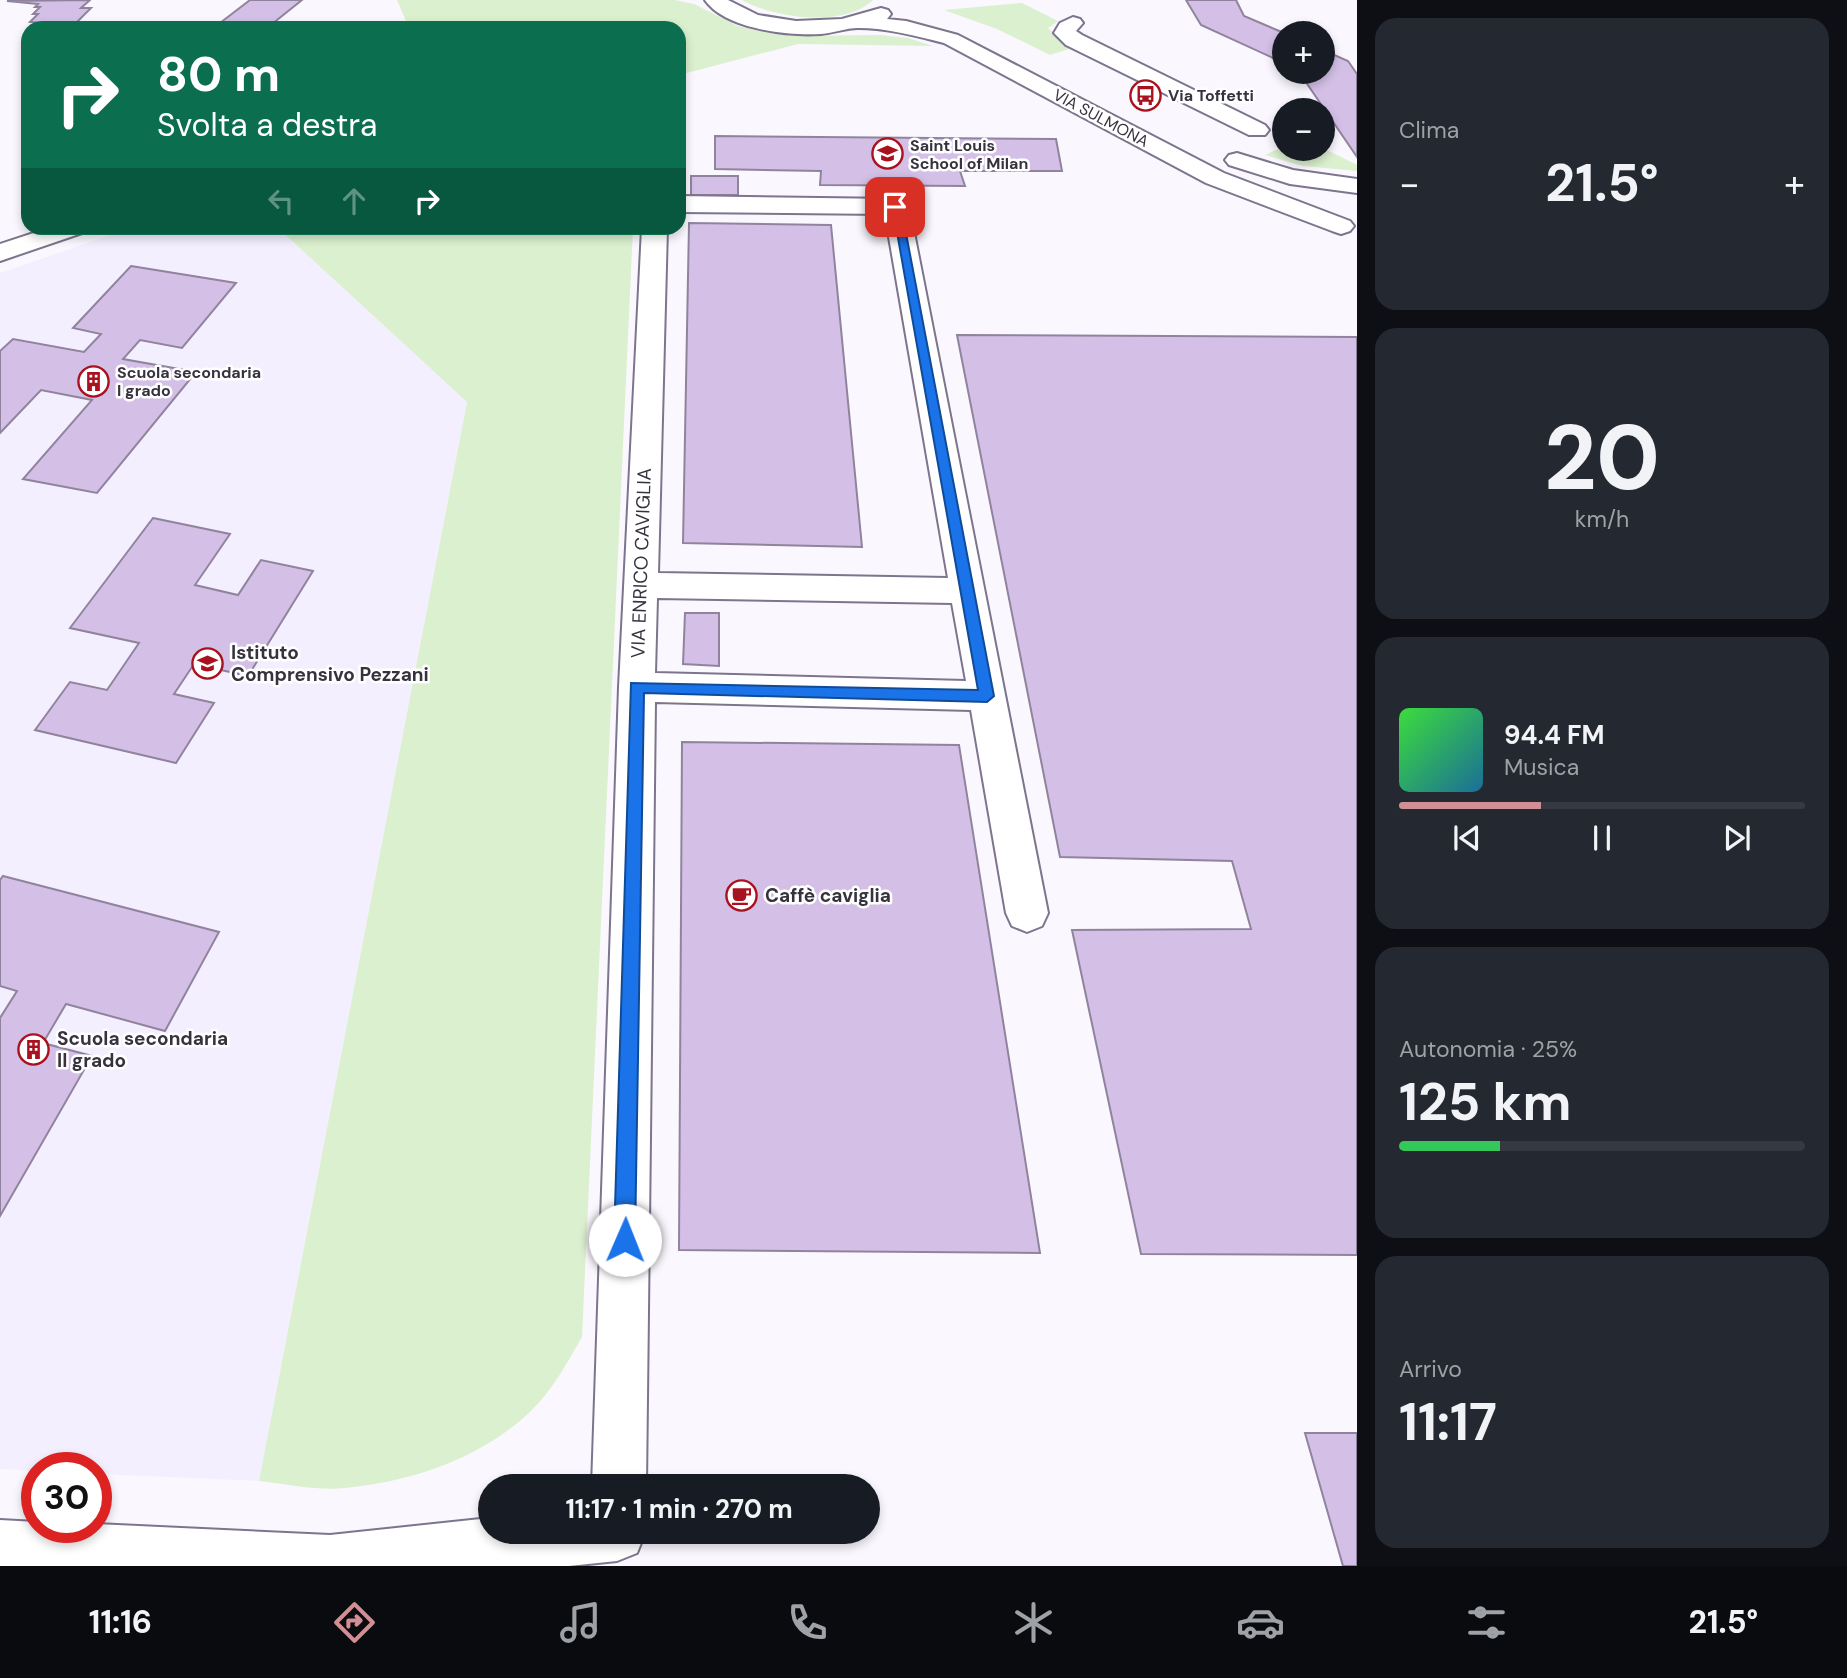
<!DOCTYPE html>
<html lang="it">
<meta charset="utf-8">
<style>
:root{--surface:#171b24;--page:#242831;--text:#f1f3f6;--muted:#9ea1a6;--line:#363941;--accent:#d08e95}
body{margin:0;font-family:"DM Sans",sans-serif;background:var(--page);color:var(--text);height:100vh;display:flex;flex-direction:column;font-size:26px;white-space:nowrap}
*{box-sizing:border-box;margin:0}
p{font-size:23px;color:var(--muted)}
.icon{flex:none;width:38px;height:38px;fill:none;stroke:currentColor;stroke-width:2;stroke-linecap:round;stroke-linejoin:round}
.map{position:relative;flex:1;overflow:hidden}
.panel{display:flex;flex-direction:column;gap:18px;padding:18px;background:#0d0f14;width:490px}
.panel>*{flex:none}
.banner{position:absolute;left:21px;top:21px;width:665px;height:214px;border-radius:21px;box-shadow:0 4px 10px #0003;background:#0b6e4f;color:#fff;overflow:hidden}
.tools{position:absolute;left:1272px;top:21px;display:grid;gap:14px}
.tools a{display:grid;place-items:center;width:63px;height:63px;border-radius:50%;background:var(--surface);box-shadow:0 4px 10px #0003;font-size:35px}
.speed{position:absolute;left:21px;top:1452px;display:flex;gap:14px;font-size:35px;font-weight:700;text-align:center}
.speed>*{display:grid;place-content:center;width:91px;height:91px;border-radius:50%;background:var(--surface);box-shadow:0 4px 10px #0003;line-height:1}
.speed .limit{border:10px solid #d22;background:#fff;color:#111}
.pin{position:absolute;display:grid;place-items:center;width:60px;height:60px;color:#fff;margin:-30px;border-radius:14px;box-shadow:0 4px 10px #0006}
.me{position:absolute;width:77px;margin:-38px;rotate:1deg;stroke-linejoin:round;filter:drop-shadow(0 0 5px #0008)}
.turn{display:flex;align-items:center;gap:24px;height:147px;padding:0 21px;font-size:32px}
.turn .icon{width:91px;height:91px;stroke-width:2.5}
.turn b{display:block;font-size:49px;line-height:60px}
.lanes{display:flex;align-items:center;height:66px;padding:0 21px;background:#0003;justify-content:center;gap:35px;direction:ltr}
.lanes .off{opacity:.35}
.big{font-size:52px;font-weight:700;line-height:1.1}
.panel .widget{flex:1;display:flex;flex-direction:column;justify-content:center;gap:10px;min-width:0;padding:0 24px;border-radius:21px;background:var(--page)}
.panel .dial{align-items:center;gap:0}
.dial b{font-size:91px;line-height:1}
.song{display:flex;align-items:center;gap:21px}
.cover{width:84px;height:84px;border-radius:10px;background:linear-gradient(135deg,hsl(120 70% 55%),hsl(200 70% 35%))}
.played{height:7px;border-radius:4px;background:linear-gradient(90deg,var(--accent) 35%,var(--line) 35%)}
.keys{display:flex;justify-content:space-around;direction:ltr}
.heat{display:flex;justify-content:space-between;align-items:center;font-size:38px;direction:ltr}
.charge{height:10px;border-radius:5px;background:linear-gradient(90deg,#34c759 25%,var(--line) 0)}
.trip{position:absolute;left:478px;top:1474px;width:402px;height:70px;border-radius:35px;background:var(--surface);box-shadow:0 4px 10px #0003;font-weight:700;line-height:70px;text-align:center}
.menu{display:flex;height:112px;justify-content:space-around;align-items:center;background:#090b0e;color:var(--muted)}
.menu .icon{width:49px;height:49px}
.menu .selected{color:var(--accent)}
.menu b{font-size:32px;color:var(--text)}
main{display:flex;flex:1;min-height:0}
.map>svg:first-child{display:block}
.built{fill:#f4effe}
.green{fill:#dbf0cf}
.building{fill:#d4c0e7;stroke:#90839d;stroke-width:2}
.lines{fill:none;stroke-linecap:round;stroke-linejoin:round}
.minor-casing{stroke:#7d748d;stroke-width:4}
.minor{fill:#fff;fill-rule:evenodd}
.route{fill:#1a73e8;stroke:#114b97;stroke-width:2}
.labels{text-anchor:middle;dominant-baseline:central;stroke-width:5;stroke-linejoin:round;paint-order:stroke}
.far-poi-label{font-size:16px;font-weight:bold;fill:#37333e;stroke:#fff;text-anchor:start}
.far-street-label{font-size:16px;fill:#37333e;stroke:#fff}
.street-label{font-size:19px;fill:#37333e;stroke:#fff}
.poi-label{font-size:19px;font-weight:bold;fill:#37333e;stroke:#fff;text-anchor:start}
</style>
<main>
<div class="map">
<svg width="1357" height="1566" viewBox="0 0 1357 1566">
<rect width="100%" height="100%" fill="#faf8fe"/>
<!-- built -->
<path class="built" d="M131 228H278L467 402 259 1481 96 1474V1468H37V1471L0 1469V273Z"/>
<!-- green -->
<path class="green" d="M397 0H675L694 4 738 26 763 32 794 36 880 35 908 38 933 46 798 44 679 75V28H409Z
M742 0H873C845 28 773 18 742 0Z
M1022 3 1058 21 1048 28 1068 45 1069 49 1050 55 997 29 944 10Z
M1284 146V149L1323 148 1357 165V171L1303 166 1265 155Z
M278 228H633L582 1337C567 1363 552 1391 530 1412 480 1459 411 1482 345 1488 317 1491 286 1484 259 1481L467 402Z"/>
<!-- building -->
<path class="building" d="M90 0 81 8H91L74 25 30 22 38 14H33L40 7H35L38 4 7 1Z
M250 0H302L267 28 216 26Z
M1186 0H1236L1244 16 1284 33V63L1201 25Z
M1323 50 1348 61 1357 74V157L1299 72H1323Z
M715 136 1056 139 1062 171H960L965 186 820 185 821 171 715 169Z
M691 176H738V195H691Z
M689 223 831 225 862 547 683 543Z
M131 266 236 283 182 348 140 340 123 359 196 372 97 493 23 479 92 400 41 390 0 433V351L13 339 84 352 101 334 73 328Z
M957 335 1357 337V1255L1141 1254 1072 930 1251 929 1232 861 1060 857Z
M153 518 230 534 195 585 238 595 261 560 313 571 248 676 194 664 174 694 214 703 176 763 35 730 70 682 107 690 139 643 70 628Z
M685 613H719V666L683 664Z
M682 742 959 745 1040 1253 679 1250Z
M3 876 219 932 165 1031 66 1004 43 1043 92 1056 0 1216V1018L17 991 0 986V880Z
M1305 1433H1357V1566H1343Z"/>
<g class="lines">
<defs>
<path id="minor" d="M705 0H728L758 15 796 21 842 19 881 8 888 10 891 14 887 19 906 21 958 35 1224 173 1350 221 1354 226 1350 231 1341 234 1332 231 1206 183 944 43C916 36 887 28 858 28 846 28 833 33 821 34 788 36 725 29 705 0Z
M1073 17 1080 19 1083 23 1076 31 1082 35 1265 125 1269 130 1265 135H1249L1066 45 1054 33 1060 23Z
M1237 153 1293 170 1357 179V193L1290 184 1229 165 1225 160 1229 155Z
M679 196 896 199 905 202 909 207 1048 913 1042 926 1027 932 1012 926 1006 913 971 710 655 702 646 1486H592L619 687 642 228H667L658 573 948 578 885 214 679 212ZM657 598 952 603 966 681 655 673Z
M49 228H86L82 233 0 261V244Z
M490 1518V1531L645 1533 637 1553 617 1561 569 1566H0V1520L37 1522V1528H96V1524L330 1535Z"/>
</defs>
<!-- minor casing -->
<use href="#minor" class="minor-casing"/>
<!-- minor -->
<use href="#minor" class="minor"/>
</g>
<!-- route -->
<path class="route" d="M892 204 901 207 994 696 987 702 644 693 635 1240 632 1247 625 1250 617 1247 614 1240 631 683 978 690Z"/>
<!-- icons -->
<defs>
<symbol id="bus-ring" viewBox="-11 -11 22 22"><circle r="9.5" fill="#fff" stroke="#a8121e" stroke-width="1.5"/><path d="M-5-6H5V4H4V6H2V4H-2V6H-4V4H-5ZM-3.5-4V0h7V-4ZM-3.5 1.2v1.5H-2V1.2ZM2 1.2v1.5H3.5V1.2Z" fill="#a8121e"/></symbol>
<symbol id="school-ring" viewBox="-11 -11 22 22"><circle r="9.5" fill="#fff" stroke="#a8121e" stroke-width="1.5"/><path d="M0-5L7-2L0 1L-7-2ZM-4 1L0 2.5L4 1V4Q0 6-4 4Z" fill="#a8121e"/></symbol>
<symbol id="building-ring" viewBox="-11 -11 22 22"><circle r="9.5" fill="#fff" stroke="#a8121e" stroke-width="1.5"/><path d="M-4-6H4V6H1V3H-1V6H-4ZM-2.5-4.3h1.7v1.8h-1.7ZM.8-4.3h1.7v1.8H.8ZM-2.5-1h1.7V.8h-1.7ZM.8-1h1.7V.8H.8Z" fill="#a8121e"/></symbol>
<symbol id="cafe-ring" viewBox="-11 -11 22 22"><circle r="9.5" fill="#fff" stroke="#a8121e" stroke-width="1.5"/><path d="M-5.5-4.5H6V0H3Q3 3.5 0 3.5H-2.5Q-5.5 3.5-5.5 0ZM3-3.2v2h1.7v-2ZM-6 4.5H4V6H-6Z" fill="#a8121e"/></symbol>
</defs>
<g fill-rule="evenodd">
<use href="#bus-ring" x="1128" y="78" width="35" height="35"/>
<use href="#school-ring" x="870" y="136" width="35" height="35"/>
<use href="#building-ring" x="76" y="364" width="35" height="35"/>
<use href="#school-ring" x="190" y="646" width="35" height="35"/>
<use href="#cafe-ring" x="724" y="878" width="35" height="35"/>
<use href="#building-ring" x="16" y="1032" width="35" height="35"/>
</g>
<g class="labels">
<!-- far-poi labels -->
<g class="far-poi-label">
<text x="1168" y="95">Via Toffetti</text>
<text x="910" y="145">Saint Louis<tspan x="910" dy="18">School of Milan</tspan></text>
<text x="117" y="372">Scuola secondaria<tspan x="117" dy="18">I grado</tspan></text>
</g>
<!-- far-street labels -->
<g class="far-street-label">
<text transform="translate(1101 118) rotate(28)">VIA SULMONA</text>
</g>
<!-- street labels -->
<g class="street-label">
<text transform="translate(641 563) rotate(-88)">VIA ENRICO CAVIGLIA</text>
</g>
<!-- poi labels -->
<g class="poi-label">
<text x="231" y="652">Istituto<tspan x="231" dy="22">Comprensivo Pezzani</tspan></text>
<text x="765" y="895">Caffè caviglia</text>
<text x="57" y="1038">Scuola secondaria<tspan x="57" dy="22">II grado</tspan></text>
</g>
</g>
</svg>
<div class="tools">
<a>+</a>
<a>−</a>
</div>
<div class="speed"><div class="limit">30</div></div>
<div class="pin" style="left:895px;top:207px;background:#d93025"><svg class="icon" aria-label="arrive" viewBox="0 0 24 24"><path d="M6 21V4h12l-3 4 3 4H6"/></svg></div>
<svg class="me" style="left:625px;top:1240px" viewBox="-20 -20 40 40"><circle r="19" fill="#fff"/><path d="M0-13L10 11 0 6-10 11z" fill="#1a73e8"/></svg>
<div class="trip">11:17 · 1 min · 270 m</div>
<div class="banner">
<div class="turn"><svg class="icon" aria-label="right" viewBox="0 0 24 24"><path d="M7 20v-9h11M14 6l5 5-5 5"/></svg><div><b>80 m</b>Svolta a destra</div></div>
<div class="lanes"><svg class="icon off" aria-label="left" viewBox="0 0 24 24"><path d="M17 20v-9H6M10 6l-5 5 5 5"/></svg><svg class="icon off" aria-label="ahead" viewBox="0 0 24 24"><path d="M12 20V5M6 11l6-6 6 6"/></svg><svg class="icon" aria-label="right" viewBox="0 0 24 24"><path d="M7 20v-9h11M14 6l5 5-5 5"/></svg></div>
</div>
</div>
<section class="panel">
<div class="widget"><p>Clima</p>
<div class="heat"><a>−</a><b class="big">21.5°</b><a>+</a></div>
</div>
<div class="widget dial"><b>20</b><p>km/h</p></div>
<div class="widget">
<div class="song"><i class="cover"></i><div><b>94.4 FM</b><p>Musica</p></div></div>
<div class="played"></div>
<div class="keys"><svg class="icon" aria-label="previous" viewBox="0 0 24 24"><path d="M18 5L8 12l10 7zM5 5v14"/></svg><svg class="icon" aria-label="pause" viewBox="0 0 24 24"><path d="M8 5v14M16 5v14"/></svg><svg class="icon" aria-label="next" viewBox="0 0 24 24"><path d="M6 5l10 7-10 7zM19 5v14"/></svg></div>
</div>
<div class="widget"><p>Autonomia · 25%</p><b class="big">125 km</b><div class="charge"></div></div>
<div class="widget"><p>Arrivo</p><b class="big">11:17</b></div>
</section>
</main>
<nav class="menu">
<b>11:16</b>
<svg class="icon selected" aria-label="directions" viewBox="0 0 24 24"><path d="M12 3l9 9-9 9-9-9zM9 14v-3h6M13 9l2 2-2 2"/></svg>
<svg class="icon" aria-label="music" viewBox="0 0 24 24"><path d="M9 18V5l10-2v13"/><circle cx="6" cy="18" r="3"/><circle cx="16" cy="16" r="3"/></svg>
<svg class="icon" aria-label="phone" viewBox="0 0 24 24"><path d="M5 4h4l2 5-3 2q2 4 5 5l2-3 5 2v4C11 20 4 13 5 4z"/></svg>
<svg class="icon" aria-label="climate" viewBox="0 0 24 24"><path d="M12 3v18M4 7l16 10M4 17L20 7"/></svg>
<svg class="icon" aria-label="car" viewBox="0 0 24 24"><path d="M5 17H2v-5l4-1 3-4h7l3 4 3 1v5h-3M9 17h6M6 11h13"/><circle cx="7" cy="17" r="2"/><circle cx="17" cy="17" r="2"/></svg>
<svg class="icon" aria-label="filters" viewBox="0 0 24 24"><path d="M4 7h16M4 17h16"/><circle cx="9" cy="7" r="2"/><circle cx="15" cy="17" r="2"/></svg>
<b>21.5°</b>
</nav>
